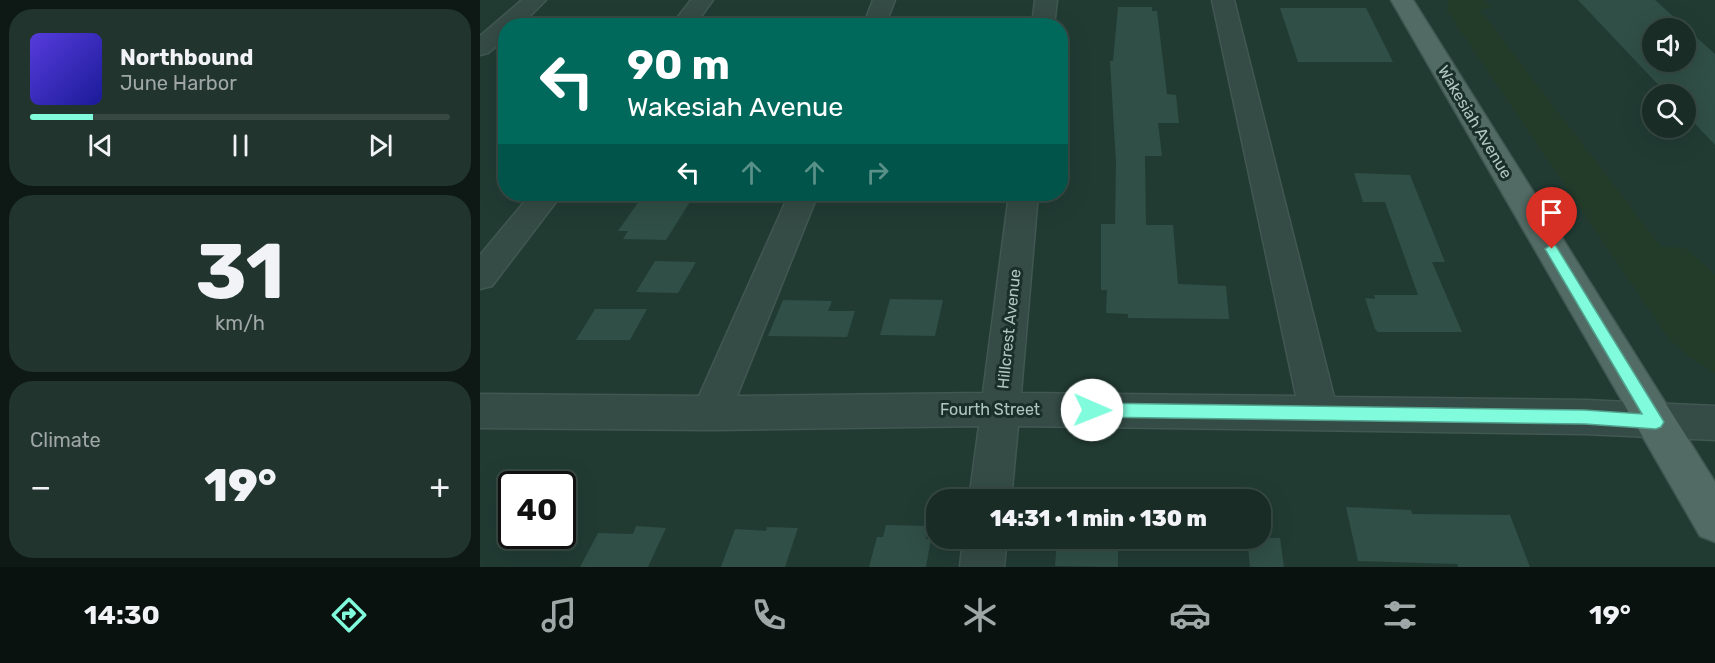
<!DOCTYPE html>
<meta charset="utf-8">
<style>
:root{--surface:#192c26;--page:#22342e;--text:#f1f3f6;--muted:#9fa7a7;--line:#374843;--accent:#80fbdc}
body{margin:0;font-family:Rubik,sans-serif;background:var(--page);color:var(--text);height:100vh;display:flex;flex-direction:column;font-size:22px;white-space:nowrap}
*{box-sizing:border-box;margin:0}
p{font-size:20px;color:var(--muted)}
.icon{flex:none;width:33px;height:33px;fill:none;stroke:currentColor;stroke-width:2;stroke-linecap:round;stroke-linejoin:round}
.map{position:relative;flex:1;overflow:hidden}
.side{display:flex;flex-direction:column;gap:9px;padding:9px;background:#0e1815;width:480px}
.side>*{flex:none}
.guide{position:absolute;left:18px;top:18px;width:570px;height:183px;border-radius:24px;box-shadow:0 6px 24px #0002,0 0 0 2px var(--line);background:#00695c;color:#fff;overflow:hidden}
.fabs{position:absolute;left:1162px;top:18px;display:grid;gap:12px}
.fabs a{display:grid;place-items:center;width:54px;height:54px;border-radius:50%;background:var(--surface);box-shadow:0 6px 24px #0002,0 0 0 2px var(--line);font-size:30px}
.speed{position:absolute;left:18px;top:471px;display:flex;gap:12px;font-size:30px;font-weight:700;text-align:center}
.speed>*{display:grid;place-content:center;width:78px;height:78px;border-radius:50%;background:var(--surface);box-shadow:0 6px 24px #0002,0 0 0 2px var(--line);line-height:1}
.speed .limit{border:3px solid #111;border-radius:9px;background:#fff;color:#111}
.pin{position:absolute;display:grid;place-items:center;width:51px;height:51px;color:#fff;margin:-62px -26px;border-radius:50% 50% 50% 0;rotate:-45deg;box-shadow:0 0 6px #0007}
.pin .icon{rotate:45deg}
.me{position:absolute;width:66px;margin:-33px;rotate:91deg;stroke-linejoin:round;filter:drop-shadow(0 0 4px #0008)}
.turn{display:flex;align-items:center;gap:21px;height:126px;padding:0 30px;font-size:27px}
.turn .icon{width:78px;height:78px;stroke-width:2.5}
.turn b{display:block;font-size:42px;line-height:51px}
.lanes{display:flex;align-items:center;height:57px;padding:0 30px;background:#0003;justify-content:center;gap:30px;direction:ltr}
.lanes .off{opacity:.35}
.big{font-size:45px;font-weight:800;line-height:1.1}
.side .widget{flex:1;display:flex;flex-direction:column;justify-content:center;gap:9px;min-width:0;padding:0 21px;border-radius:24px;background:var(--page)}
.side .dial{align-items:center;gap:0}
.dial b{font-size:78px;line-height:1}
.song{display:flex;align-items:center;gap:18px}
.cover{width:72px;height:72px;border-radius:9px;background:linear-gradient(135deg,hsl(250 70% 55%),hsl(240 70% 35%))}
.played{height:6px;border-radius:3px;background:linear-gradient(90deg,var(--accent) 15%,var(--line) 15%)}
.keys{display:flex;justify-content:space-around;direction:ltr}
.heat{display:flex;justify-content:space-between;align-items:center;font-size:33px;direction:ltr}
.trip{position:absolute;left:446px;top:489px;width:345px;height:60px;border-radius:24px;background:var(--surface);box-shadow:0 6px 24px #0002,0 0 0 2px var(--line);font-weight:800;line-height:60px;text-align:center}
.tabs{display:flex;height:96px;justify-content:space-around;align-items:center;background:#0a120f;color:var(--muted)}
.tabs .icon{width:42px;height:42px}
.tabs .active{color:var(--accent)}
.tabs b{font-size:27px;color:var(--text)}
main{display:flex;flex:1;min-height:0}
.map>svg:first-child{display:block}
.green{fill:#233c29}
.building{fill:#304f46;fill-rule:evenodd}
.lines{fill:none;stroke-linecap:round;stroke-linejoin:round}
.minor-casing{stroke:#415751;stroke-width:3}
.major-casing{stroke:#415751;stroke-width:3}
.minor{fill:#354b45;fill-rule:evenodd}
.major{fill:#526b64;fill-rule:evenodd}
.route{fill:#80fbdc;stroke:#53a38f;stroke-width:1.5}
.labels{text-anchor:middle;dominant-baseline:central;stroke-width:6;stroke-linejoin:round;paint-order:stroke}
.street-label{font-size:16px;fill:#afc7c1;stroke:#1a2f29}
</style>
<main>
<section class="side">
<div class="widget">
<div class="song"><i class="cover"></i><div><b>Northbound</b><p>June Harbor</p></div></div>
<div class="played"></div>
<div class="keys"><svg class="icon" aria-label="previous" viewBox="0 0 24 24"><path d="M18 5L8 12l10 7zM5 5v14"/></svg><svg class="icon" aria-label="pause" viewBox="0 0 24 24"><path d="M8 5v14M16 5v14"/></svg><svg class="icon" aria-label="next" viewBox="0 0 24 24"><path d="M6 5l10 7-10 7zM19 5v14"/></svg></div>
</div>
<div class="widget dial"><b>31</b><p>km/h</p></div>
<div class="widget"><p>Climate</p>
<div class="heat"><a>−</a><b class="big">19°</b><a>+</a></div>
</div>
</section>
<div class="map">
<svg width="1235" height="567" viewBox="0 0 1235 567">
<rect width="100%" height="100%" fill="#213b33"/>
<!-- green -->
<path class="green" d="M968 0H1004L1012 6 1000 10 1181 247 1206 248 1235 275V373L1208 356 1189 339 967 11Z"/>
<!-- building -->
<path class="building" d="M1098 0H1175L1235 54V145L1206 114V94H1187ZM1173 28H1206V62H1173Z
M638 7H672V11H677L687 94 696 95 699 123H678L682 156H665L666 225H693L698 284 746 286 749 319 648 318V314L626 313 627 290H621V224H635L636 163 630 61H633Z
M800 8H886L913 62H818Z
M874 173 930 175 965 262H952L982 332H898L895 329 885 298 895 299 894 295H938L905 202H883Z
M164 194H215L186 240 143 239 148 231H138Z
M175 261 216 262 198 293 156 292Z
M410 299 463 300 455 336 400 335Z
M303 300 352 301 348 311H375L367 337 288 336Z
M115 309H167L150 340H96Z
M866 507 931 510 932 514 1030 515 1050 567H978L977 564 878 561Z
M406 525 448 526 446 539H451L446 567H389L397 537H403Z
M156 526 186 528 168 567H100L118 533 153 534Z
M287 527 318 528 305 567H241L255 529 286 531Z
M577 538H638V567L575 566Z
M767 538H800L804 567H770Z"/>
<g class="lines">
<defs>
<path id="minor" d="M42 0H66L40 26H26V38L8 53 0 55V36Z
M211 0H233L214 26H191Z
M393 0H415L405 26H383Z
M555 0H577L574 26H552Z
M732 0H754L854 397 1105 400 1235 406V440L1105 434 538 426 531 500H489L499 426 231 430 0 428V394L219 396 309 194H338L257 396 503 393 529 194H558L541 393 816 396Z
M51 194H82L12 286 0 289V255Z
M483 538H527L524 567H480Z"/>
<path id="major" d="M911 0H933L1235 482V542L1220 536Z"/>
</defs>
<!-- minor casing -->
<use href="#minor" class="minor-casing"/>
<!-- major casing -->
<use href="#major" class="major-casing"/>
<!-- minor -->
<use href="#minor" class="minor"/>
<!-- major -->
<use href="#major" class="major"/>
</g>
<!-- route -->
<path class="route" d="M1072 244 1076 246 1181 417 1184 422 1181 427 1176 429 1105 424 612 417 606 415 604 410 606 405 612 403 1105 410 1162 414 1065 249Z"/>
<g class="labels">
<!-- street labels -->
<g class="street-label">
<text transform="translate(995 122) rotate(59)">Wakesiah Avenue</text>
<text transform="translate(529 329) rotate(-84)">Hillcrest Avenue</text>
<text x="510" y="409">Fourth Street</text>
</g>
</g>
</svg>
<div class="fabs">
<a><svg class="icon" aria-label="sound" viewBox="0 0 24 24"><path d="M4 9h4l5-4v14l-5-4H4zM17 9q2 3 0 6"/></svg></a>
<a><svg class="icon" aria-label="search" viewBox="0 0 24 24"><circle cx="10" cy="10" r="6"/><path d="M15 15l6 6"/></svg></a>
</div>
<div class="speed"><div class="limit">40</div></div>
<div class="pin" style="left:1072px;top:249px;background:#d93025"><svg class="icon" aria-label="arrive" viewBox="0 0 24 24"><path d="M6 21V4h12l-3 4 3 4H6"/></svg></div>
<svg class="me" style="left:612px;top:410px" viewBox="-20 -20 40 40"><circle r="19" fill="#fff"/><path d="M0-13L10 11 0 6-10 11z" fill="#80fbdc"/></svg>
<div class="trip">14:31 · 1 min · 130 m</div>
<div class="guide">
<div class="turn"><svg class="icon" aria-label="left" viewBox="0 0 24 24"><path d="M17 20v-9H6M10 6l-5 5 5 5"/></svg><div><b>90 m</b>Wakesiah Avenue</div></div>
<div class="lanes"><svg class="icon" aria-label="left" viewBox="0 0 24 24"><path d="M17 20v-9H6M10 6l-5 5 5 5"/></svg><svg class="icon off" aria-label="ahead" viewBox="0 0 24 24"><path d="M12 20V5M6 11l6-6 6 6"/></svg><svg class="icon off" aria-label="ahead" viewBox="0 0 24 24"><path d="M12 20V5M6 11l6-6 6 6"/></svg><svg class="icon off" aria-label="right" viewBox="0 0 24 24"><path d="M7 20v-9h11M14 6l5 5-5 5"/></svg></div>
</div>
</div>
</main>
<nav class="tabs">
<b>14:30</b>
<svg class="icon active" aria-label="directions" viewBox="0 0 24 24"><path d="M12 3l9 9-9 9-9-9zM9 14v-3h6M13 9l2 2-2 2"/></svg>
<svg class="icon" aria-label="music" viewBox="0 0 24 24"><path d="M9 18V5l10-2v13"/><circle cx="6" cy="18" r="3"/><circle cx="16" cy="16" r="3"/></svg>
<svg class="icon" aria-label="phone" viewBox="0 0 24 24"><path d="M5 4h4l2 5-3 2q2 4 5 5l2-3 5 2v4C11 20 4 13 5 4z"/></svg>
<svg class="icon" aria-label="climate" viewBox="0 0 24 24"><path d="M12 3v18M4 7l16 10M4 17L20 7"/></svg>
<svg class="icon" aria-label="car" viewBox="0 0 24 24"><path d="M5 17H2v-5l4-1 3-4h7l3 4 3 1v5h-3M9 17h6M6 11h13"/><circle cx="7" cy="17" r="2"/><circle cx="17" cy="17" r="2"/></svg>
<svg class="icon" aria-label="filters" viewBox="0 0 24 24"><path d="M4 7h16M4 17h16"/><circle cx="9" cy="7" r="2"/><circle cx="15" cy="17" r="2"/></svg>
<b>19°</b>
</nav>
